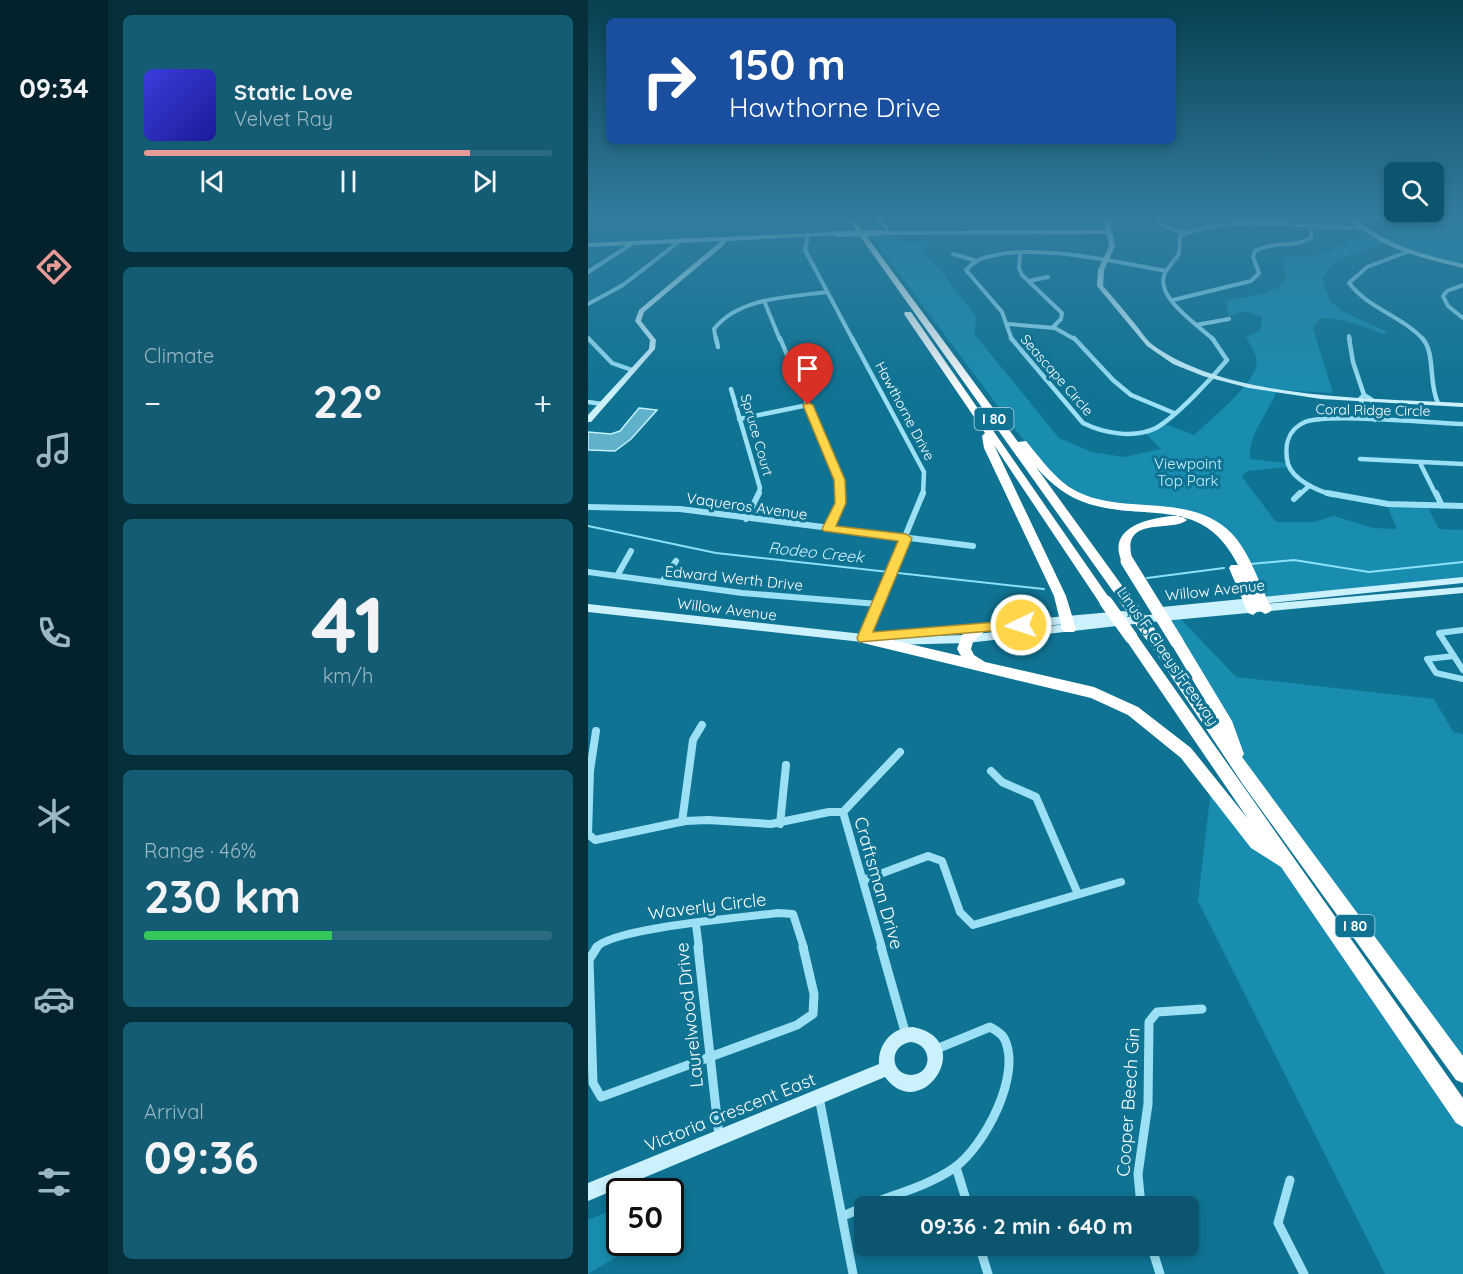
<!DOCTYPE html>
<meta charset="utf-8">
<style>
:root{--surface:#0b566e;--page:#145c73;--text:#f1f3f6;--muted:#9ab7c2;--line:#2b6c81;--accent:#e69b98}
body{margin:0;font-family:Quicksand,sans-serif;background:var(--page);color:var(--text);height:100vh;display:flex;flex-direction:column;font-size:22px;white-space:nowrap}
*{box-sizing:border-box;margin:0}
p{font-size:20px;color:var(--muted)}
.icon{flex:none;width:33px;height:33px;fill:none;stroke:currentColor;stroke-width:2;stroke-linecap:round;stroke-linejoin:round}
.map{position:relative;flex:1;overflow:hidden}
.panel{display:flex;flex-direction:column;gap:15px;padding:15px;background:#062f3c;width:480px}
.panel>*{flex:none}
.hud{position:absolute;left:18px;top:18px;width:570px;height:126px;border-radius:9px;box-shadow:0 3px 9px #0003;background:#1a4fa0;color:#fff;overflow:hidden}
.controls{position:absolute;left:796px;top:162px;display:grid;gap:12px}
.controls a{display:grid;place-items:center;width:60px;height:60px;border-radius:9px;background:var(--surface);box-shadow:0 3px 9px #0003;font-size:30px}
.speed{position:absolute;left:18px;top:1178px;display:flex;gap:12px;font-size:30px;font-weight:700;text-align:center}
.speed>*{display:grid;place-content:center;width:78px;height:78px;border-radius:50%;background:var(--surface);box-shadow:0 3px 9px #0003;line-height:1}
.speed .limit{border:3px solid #111;border-radius:9px;background:#fff;color:#111}
.pin{position:absolute;display:grid;place-items:center;width:51px;height:51px;color:#fff;margin:-62px -26px;border-radius:50% 50% 50% 0;rotate:-45deg;box-shadow:0 0 6px #0007}
.pin .icon{rotate:45deg}
.me{position:absolute;width:66px;margin:-33px;rotate:266deg;stroke-linejoin:round;filter:drop-shadow(0 0 4px #0008)}
.turn{display:flex;align-items:center;gap:21px;height:126px;padding:0 24px;font-size:27px}
.turn .icon{width:78px;height:78px;stroke-width:2.5}
.turn b{display:block;font-size:42px;line-height:51px}
.big{font-size:45px;font-weight:700;line-height:1.1}
.panel .tile{flex:1;display:flex;flex-direction:column;justify-content:center;gap:9px;min-width:0;padding:0 21px;border-radius:9px;background:var(--page)}
.panel .dial{align-items:center;gap:0}
.dial b{font-size:78px;line-height:1}
.song{display:flex;align-items:center;gap:18px}
.cover{width:72px;height:72px;border-radius:9px;background:linear-gradient(135deg,hsl(240 70% 55%),hsl(240 70% 35%))}
.played{height:6px;border-radius:3px;background:linear-gradient(90deg,var(--accent) 80%,var(--line) 80%)}
.keys{display:flex;justify-content:space-around;direction:ltr}
.heat{display:flex;justify-content:space-between;align-items:center;font-size:33px;direction:ltr}
.charge{height:9px;border-radius:4px;background:linear-gradient(90deg,#34c759 46%,var(--line) 0)}
.trip{position:absolute;left:266px;top:1196px;width:345px;height:60px;border-radius:9px;background:var(--surface);box-shadow:0 3px 9px #0003;font-weight:700;line-height:60px;text-align:center}
main{display:flex;flex:1;min-height:0}
.dock{display:flex;flex-direction:column;width:108px;justify-content:space-around;align-items:center;background:#04222c;color:var(--muted)}
.dock .icon{width:42px;height:42px}
.dock .current{color:var(--accent)}
.dock b{font-size:27px;color:var(--text)}
.map>svg:first-child{display:block}
.green{fill:#198db0}
.lines{fill:none;stroke-linecap:round;stroke-linejoin:round}
.stream-far1{stroke:#8ce1f8;stroke-width:1.5}
.stream{stroke:#8ce1f8;stroke-width:2}
.building{fill:#60b1ca;stroke:#c3f1fe;stroke-width:1.5}
.street-far4{stroke:#9be0f4;stroke-width:4}
.street-far3{stroke:#9be0f4;stroke-width:4.5}
.street-far2{stroke:#9be0f4;stroke-width:6}
.street-far1{stroke:#9be0f4;stroke-width:8}
.street{stroke:#9be0f4;stroke-width:9}
.secondary{fill:#cbf1fd;fill-rule:evenodd}
.highway{fill:#fff;fill-rule:evenodd}
.secondary-bridge{stroke:#cbf1fd;stroke-width:6}
.highway-bridge{stroke:#fff;stroke-width:13}
.route{fill:#ffd54a;stroke:#a68a30;stroke-width:1.5}
.labels{text-anchor:middle;dominant-baseline:central;stroke-width:6;stroke-linejoin:round;paint-order:stroke}
.far-street-label{font-size:14px;fill:#fff;stroke:#0f7393}
.shield{fill:#0f7393;stroke:#b7d5df;stroke-width:1.5}
.shield-label{font-size:14px;font-weight:bold;fill:#fff}
.park-label{font-size:15px;fill:#c6f2fe;stroke:#0f7393}
.street-label{font-size:15px;fill:#fff;stroke:#0f7393}
.water-label{font-size:16px;font-style:italic;fill:#cff2fd;stroke:#0f7393}
.near-street-label{font-size:18px;fill:#fff;stroke:#0f7393}
</style>
<main>
<nav class="dock">
<b>09:34</b>
<svg class="icon current" aria-label="directions" viewBox="0 0 24 24"><path d="M12 3l9 9-9 9-9-9zM9 14v-3h6M13 9l2 2-2 2"/></svg>
<svg class="icon" aria-label="music" viewBox="0 0 24 24"><path d="M9 18V5l10-2v13"/><circle cx="6" cy="18" r="3"/><circle cx="16" cy="16" r="3"/></svg>
<svg class="icon" aria-label="phone" viewBox="0 0 24 24"><path d="M5 4h4l2 5-3 2q2 4 5 5l2-3 5 2v4C11 20 4 13 5 4z"/></svg>
<svg class="icon" aria-label="climate" viewBox="0 0 24 24"><path d="M12 3v18M4 7l16 10M4 17L20 7"/></svg>
<svg class="icon" aria-label="car" viewBox="0 0 24 24"><path d="M5 17H2v-5l4-1 3-4h7l3 4 3 1v5h-3M9 17h6M6 11h13"/><circle cx="7" cy="17" r="2"/><circle cx="17" cy="17" r="2"/></svg>
<svg class="icon" aria-label="filters" viewBox="0 0 24 24"><path d="M4 7h16M4 17h16"/><circle cx="9" cy="7" r="2"/><circle cx="15" cy="17" r="2"/></svg>
</nav>
<section class="panel">
<div class="tile">
<div class="song"><i class="cover"></i><div><b>Static Love</b><p>Velvet Ray</p></div></div>
<div class="played"></div>
<div class="keys"><svg class="icon" aria-label="previous" viewBox="0 0 24 24"><path d="M18 5L8 12l10 7zM5 5v14"/></svg><svg class="icon" aria-label="pause" viewBox="0 0 24 24"><path d="M8 5v14M16 5v14"/></svg><svg class="icon" aria-label="next" viewBox="0 0 24 24"><path d="M6 5l10 7-10 7zM19 5v14"/></svg></div>
</div>
<div class="tile"><p>Climate</p>
<div class="heat"><a>−</a><b class="big">22°</b><a>+</a></div>
</div>
<div class="tile dial"><b>41</b><p>km/h</p></div>
<div class="tile"><p>Range · 46%</p><b class="big">230 km</b><div class="charge"></div></div>
<div class="tile"><p>Arrival</p><b class="big">09:36</b></div>
</section>
<div class="map">
<svg width="875" height="1274" viewBox="0 0 875 1274">
<rect width="100%" height="100%" fill="#0f7393"/>
<!-- green -->
<path class="green" d="M788 218H875V259L868 264 801 243 768 252 746 262 734 278 743 302 756 312 798 331 797 335C775 326 755 318 732 318L725 328 745 393 689 390C680 414 660 434 662 459L699 463 700 467 659 471 654 477 688 522H726L746 516 785 528 809 529 799 505 839 506 851 529 875 530V580L672 599 642 540 613 519 537 508 482 491V486L465 475 427 429 283 236H310L311 242H345L332 252 351 268 388 317 387 335 471 438 504 452 536 457 573 449 556 432 574 423 606 435C622 420 661 388 668 368 671 357 663 346 658 337L673 330 674 317 657 311 641 316 638 301 674 294 691 287 698 279 695 256C706 256 718 257 729 255 751 251 770 227 795 240L812 236Z
M590 616 648 677 846 699 865 732 875 734V1073L660 778 645 741 573 617Z
M624 780 704 866 875 1116V1274H797L610 901Z
M31 1207 32 1242H38V1251L0 1274V1220Z"/>
<g class="lines">
<!-- stream-far1 -->
<path class="stream-far1" d="M812 226 875 220"/>
<!-- stream -->
<path class="stream" d="M0 526 128 553 456 589
M663 564 706 560 781 572 875 562
M559 578 636 568"/>
</g>
<!-- building -->
<path class="building" d="M51 408 69 410 43 439 27 451 0 450V432L23 434 32 431Z"/>
<g class="lines">
<!-- street-far4 -->
<path class="street-far4" d="M290 218 299 229 298 233
M565 218 576 226 596 233
M291 219 300 218
M220 235 217 250 265 340
M819 252 779 267 761 283C781 309 814 316 836 340
M365 254 386 260
M432 254 431 268 434 275 474 313 473 319 466 326
M578 271C563 295 610 325 626 340
M578 271 591 254 592 236C642 213 719 228 774 228
M0 272 45 243
M441 281 460 277
M875 285 859 291 855 296 860 306 875 318
M585 300 663 281 671 273 665 257 667 251C685 241 705 248 723 238V226
M177 303 192 340
M0 304 35 285 93 240
M420 324 467 328 488 340
M608 325 641 319
M761 336 762 340
M128 340 126 329C151 297 202 297 239 292
M424 340 414 312 378 270C382 266 387 261 393 259 440 241 529 262 578 271"/>
<!-- street-far3 -->
<path class="street-far3" d="M0 338 24 363 44 370
M128 338 130 347
M192 338 251 480 252 495
M264 338 336 472 335 495
M423 338 495 423C515 433 546 439 568 428 589 416 623 379 639 360L624 338
M486 338 525 380 543 395 586 413
M761 338 765 362 776 395
M834 338C848 353 840 383 850 403
M143 389 172 488 170 495
M776 395 784 400 790 417 787 420 779 416 772 399Z
M0 402 14 404
M151 419 220 405
M772 459 875 464
M832 463 848 495
M711 495 721 486
M745 495C730 491 705 480 700 464 696 447 699 430 717 422 739 413 845 423 875 424"/>
<!-- street-far2 -->
<path class="street-far2" d="M739 493 800 504 875 506
M848 493 854 506
M706 499 712 493
M0 507 92 509 385 546
M158 519 171 493
M240 529 252 503V493
M0 572 154 593 290 604
M29 576 43 551
M74 582 88 561
M875 630 851 633 875 670
M275 638 335 493
M866 656 839 659 848 673 875 679"/>
<!-- street-far1 -->
<path class="street-far1" d="M8 731 2 771 0 834 7 840 97 821 120 820 183 824 241 812H255L294 948
M403 771 414 782 448 797 490 894
M255 812 312 752
M94 822 105 740 114 725
M192 824 198 765
M276 880 340 856 354 861 372 912 385 925 533 882
M108 925 111 948
M8 948C22 928 159 917 190 913L205 914 216 948"/>
<!-- street -->
<path class="street" d="M9 947 1 960 5 1083 13 1097 209 1025 225 1014 226 994 215 947
M110 947 131 1136
M293 947 318 1035
M231 1097 265 1274
M368 1167 380 1206
M702 1180 690 1223 716 1274
M278 1206C307 1194 340 1186 366 1168 396 1147 435 1074 416 1038 413 1033 407 1030 402 1027L346 1050
M553 1206 550 1174 560 1104 561 1022 569 1012 614 1009
M255 1216 276 1207
M391 1245 400 1274
M563 1245 572 1274"/>
<!-- secondary -->
<path class="secondary" d="M515 218H521L527 246 516 270 515 286C526 299 537 311 547 324 553 331 558 340 565 345 640 400 784 398 875 403V407L733 399 661 388 615 376 585 364 559 346 509 286 510 270 521 246 519 234 292 235 289 233 292 231 518 230Z
M761 218H767C798 245 835 255 875 264V268C834 258 791 249 761 218Z
M248 232 251 234 250 235 139 241 136 245 56 312 53 321 68 340 67 349 3 422H0V415L61 349 62 340 47 321 51 310 133 241 0 247V243Z
M875 577V583L654 606 875 587V593L564 622 379 643 301 645 297 644 296 640 283 643 0 612V604L275 634 535 611 539 612 540 615 539 617 571 614 569 611 574 607ZM489 623 379 635 340 636Z
M325 1027C391 1040 333 1126 297 1077L0 1201V1183L291 1064C290 1043 305 1027 325 1027ZM323 1042C346 1045 344 1075 323 1075 302 1075 300 1045 323 1042Z"/>
<!-- highway -->
<path class="highway" d="M259 218H265L430 442 438 441C453 459 468 481 490 492 537 515 597 493 639 529 661 548 671 584 684 609L682 612 677 614 671 610 665 615 660 613 641 568 643 565H650C615 495 561 522 501 504 479 497 463 484 448 467L543 598 542 601H532Z
M317 312H323L524 602 518 607 513 605 406 445 478 596 488 629 486 632H476L474 629 466 596 396 448 394 436 397 433 316 314Z
M583 516H593L599 520C585 533 530 514 545 561L543 564H535C517 529 557 519 583 516Z
M393 623 400 628 385 642 383 649 386 655 397 662 506 687 550 707 603 748 660 819 536 637 538 634H548L875 1098V1127L868 1123 693 867 663 848 593 758 540 715 503 698 275 643 268 638 275 633 373 656 369 649 374 635Z
M563 630 568 632 625 714 582 642 584 638H594L644 721 656 754 654 757 875 1056V1083L868 1080 654 783 558 638 556 635 558 632Z"/>
<!-- secondary-bridge -->
<path class="secondary-bridge" d="M248 234 292 233"/>
<!-- highway-bridge -->
<path class="highway-bridge" d="M539 561 589 642
M537 598 563 635
M518 602 543 637"/>
</g>
<!-- sky -->
<linearGradient id="sky" x2="0" y2="1"><stop stop-color="#083f51"/><stop offset="0.55" stop-color="#317d9e"/><stop offset="1" stop-color="#317d9e" stop-opacity="0"/></linearGradient>
<rect width="875" height="396" fill="url(#sky)"/>
<!-- route -->
<path class="route" d="M220 402 225 405 257 480 258 503 248 526 318 534 324 538 285 632 433 620 438 622V628L271 642 269 638 310 541 236 531 234 529 247 503 246 480 215 405Z"/>
<g class="labels">
<!-- far-street labels -->
<g class="far-street-label">
<text transform="translate(469 375) rotate(49)">Seascape Circle</text>
<text transform="translate(785 410) rotate(1)">Coral Ridge Circle</text>
<text transform="translate(317 411) rotate(62)">Hawthorne Drive</text>
<text transform="translate(169 435) rotate(74)">Spruce Court</text>
</g>
<!-- shield labels -->
<g class="shield">
<rect x="386.5" y="408" width="39" height="22" rx="4.5"/>
<rect x="747.5" y="915" width="39" height="22" rx="4.5"/>
</g>
<g class="shield-label">
<text x="406" y="419">I 80</text>
<text x="767" y="926">I 80</text>
</g>
<!-- park labels -->
<g class="park-label">
<text x="600" y="463">Viewpoint<tspan x="600" dy="17">Top Park</tspan></text>
</g>
<!-- street labels -->
<g class="street-label">
<text transform="translate(159 506) rotate(8)">Vaqueros Avenue</text>
<text transform="translate(146 578) rotate(6)">Edward Werth Drive</text>
<text transform="translate(627 590) rotate(-6)">Willow Avenue</text>
<text transform="translate(139 609) rotate(7)">Willow Avenue</text>
<text transform="translate(580 656) rotate(55)">Linus F. Claeys Freeway</text>
</g>
<!-- water labels -->
<g class="water-label">
<text transform="translate(228 552) rotate(6)">Rodeo Creek</text>
</g>
<!-- near-street labels -->
<g class="near-street-label">
<text transform="translate(291 883) rotate(74)">Craftsman Drive</text>
<text transform="translate(119 906) rotate(-7)">Waverly Circle</text>
<text transform="translate(101 1015) rotate(-96)">Laurelwood Drive</text>
<text transform="translate(540 1102) rotate(-86)">Cooper Beech Gin</text>
<text transform="translate(142 1112) rotate(-22)">Victoria Crescent East</text>
</g>
</g>
</svg>
<div class="controls">
<a><svg class="icon" aria-label="search" viewBox="0 0 24 24"><circle cx="10" cy="10" r="6"/><path d="M15 15l6 6"/></svg></a>
</div>
<div class="speed"><div class="limit">50</div></div>
<div class="pin" style="left:220px;top:405px;background:#d93025"><svg class="icon" aria-label="arrive" viewBox="0 0 24 24"><path d="M6 21V4h12l-3 4 3 4H6"/></svg></div>
<svg class="me" style="left:433px;top:625px" viewBox="-20 -20 40 40"><circle r="17" fill="#ffd54a" stroke="#fff" stroke-width="3"/><path d="M0-11L8 9 0 5-8 9z" fill="#fff"/></svg>
<div class="trip">09:36 · 2 min · 640 m</div>
<div class="hud">
<div class="turn"><svg class="icon" aria-label="right" viewBox="0 0 24 24"><path d="M7 20v-9h11M14 6l5 5-5 5"/></svg><div><b>150 m</b>Hawthorne Drive</div></div>
</div>
</div>
</main>
